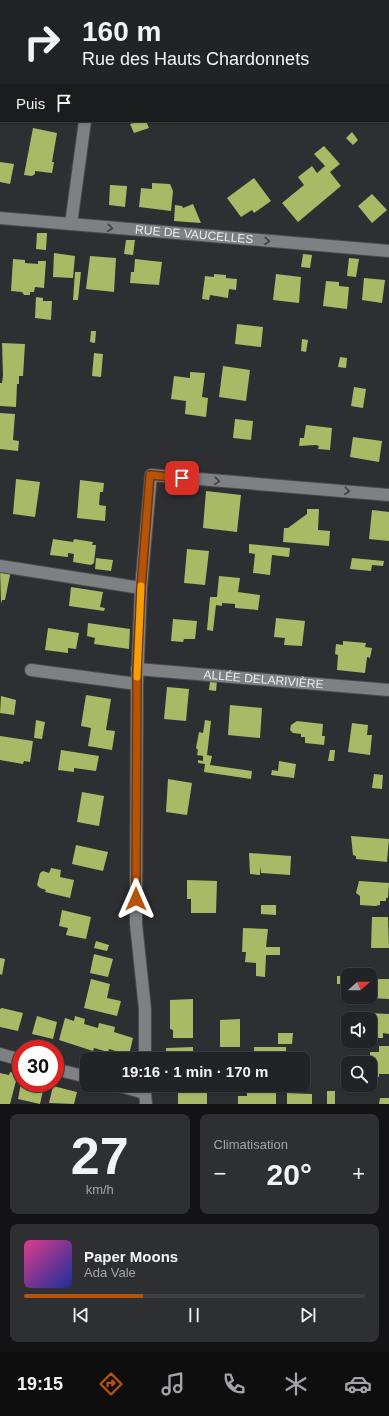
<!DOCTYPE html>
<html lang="fr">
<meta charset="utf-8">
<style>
:root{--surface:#222326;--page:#2e2f32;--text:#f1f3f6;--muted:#a2a4a7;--line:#3f4043;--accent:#b45309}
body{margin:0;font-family:Helvetica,sans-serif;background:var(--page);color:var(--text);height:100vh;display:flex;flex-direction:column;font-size:15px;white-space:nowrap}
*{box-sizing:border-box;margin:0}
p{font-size:13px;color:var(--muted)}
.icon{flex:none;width:22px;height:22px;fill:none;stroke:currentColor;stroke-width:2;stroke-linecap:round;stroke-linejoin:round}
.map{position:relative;height:1104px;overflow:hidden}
.sheet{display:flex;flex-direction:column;gap:10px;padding:10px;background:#131315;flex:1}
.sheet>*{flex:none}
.top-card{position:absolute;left:0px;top:0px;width:389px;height:122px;box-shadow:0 1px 3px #0004,0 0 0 1px var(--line);background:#222326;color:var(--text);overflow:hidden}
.needle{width:26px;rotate:69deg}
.controls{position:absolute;left:341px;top:968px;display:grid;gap:8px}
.controls a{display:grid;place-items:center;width:36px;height:36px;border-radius:8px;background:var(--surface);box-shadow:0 1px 3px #0004,0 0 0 1px var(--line);font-size:20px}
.speed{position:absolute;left:12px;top:1040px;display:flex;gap:8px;font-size:20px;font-weight:700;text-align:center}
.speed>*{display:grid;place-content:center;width:52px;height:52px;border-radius:50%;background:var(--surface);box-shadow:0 1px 3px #0004,0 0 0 1px var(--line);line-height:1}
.speed .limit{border:6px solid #d22;background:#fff;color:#111}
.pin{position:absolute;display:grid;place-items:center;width:34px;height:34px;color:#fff;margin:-17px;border-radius:8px;box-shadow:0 2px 6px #0006}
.me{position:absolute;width:44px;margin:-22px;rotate:0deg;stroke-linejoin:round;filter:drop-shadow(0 0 3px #0008)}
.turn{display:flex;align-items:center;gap:14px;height:84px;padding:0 16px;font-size:18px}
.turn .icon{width:52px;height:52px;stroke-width:2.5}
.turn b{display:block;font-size:28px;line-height:34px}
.then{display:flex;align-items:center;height:38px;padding:0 16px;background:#0003;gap:8px;font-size:15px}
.big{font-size:30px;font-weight:700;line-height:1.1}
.sheet .card{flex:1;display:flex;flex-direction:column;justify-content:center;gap:6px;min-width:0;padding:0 14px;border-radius:8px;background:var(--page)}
.sheet .dial{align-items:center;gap:0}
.dial b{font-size:52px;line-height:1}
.song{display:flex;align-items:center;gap:12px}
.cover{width:48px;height:48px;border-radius:6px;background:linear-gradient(135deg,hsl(330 70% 55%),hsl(230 70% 35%))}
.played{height:4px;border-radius:2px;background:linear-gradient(90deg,var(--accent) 35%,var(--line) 35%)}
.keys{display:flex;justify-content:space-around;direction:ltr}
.heat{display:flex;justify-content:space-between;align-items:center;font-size:22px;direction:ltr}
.sheet .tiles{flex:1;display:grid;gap:10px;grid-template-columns:1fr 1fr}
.card:last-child{grid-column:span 2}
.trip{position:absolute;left:80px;top:1052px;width:230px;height:40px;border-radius:8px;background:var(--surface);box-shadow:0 1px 3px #0004,0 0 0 1px var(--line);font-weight:700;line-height:40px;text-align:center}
.tab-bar{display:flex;height:64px;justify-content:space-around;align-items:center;background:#0e0e0f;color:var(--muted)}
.tab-bar .icon{width:28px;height:28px}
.tab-bar .on{color:var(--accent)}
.tab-bar b{font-size:18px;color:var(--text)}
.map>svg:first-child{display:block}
.building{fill:#a9ba67}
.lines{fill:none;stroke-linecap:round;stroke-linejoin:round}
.minor-casing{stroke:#494a4e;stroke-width:14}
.minor{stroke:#7e8084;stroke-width:12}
.oneway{stroke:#3e3f43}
.route-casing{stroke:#753606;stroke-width:10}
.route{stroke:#b45309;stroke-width:7}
.slow{stroke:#f59e0b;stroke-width:7}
.labels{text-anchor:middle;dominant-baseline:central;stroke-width:4;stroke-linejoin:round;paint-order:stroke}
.street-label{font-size:12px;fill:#ebecef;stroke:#2e2f33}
</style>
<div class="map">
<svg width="389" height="1104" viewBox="0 0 389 1104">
<rect width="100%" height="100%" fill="#2e2f33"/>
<!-- building -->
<path class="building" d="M141 121H146L149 128 134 133 130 124Z
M33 128 57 133 52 162H54L52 173 35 171V174L32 176 24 175Z
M352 132 358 140 353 145 346 138Z
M324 146 340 164 330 172 341 186 298 222 282 203 304 185 298 177 312 166 317 173 325 166 314 154Z
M0 162 14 164 10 184 0 182Z
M254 178 271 201 254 213 252 210 241 217 227 198Z
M152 183 170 184 173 191 171 211 139 207 141 188 152 189Z
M110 185 127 186 125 207 109 205Z
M372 194 387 210 372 223 358 206Z
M193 204 201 223 174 221 175 205 182 206 183 208Z
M37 233H47L46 250 36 249Z
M126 240H135L133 255 124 254Z
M54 253 75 256 73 278 53 277Z
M303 254 312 255 310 268 301 267Z
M90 256 116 258 114 292 86 289Z
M349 258 359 259 356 277 347 276Z
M13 259 25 260V263L38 264V261H46L44 288 35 287 34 292H30V295H24L22 292 11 291Z
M135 259 162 262 159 285 130 283 131 272H134Z
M75 272H81L78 300H73Z
M214 274 226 275V278L237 279 236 290 229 289 228 298 210 295 209 300 202 299 205 276 214 277Z
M276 274 301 277 299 303 273 300Z
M364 278 385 280 382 303 362 300Z
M326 281 339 282V286L349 287 347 309 323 306Z
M36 297 43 298V301H52L51 320 35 318Z
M237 324 263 327 261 347 235 344Z
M91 331H96L95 343 90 342Z
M302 339 308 340 306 352 301 351Z
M2 343 25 344 23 376H19V384H17L16 407 0 406V383H2L3 375Z
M94 353 103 354 101 377 92 376Z
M340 357 347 358 346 368 338 367Z
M223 366 250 370 246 401 219 397Z
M190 372 205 373 202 397 208 398 206 417 185 414 186 401 171 399 174 376 190 378Z
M354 387 366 389 363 408 351 406Z
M0 413 15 414 13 440 19 441 18 451 0 449Z
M235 419 253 421 251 440 233 438Z
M306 425 332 428 330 450 318 449 319 446 316 445 299 446 300 438H304Z
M353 437 382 441 379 462 350 457Z
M16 479 40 482 35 517 13 514Z
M80 480 104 483 103 492H100L99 505 106 506 105 521 77 518Z
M206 491 241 495 237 532 203 528Z
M307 509H319L318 530 330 531 329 546 283 542 284 528H288L307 514Z
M372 510 389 512V541L369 539Z
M53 539 73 542 74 539 93 542 92 545H96L94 563 91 565 73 562 74 554 68 553V557L50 555Z
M249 544 290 548 289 557 272 555 270 575 253 573 255 554 249 553Z
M187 549 209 551 205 585 184 583Z
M96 558 113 560 111 571 95 569Z
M352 558 384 561 383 566 372 565 371 571 350 569Z
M0 568 11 570 5 600H2L1 604Z
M219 576 240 578 238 592 260 595 258 610 235 608V604L222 603V606L216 605 213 631 207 630 210 597H217Z
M71 587 103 592 100 607 105 608 104 611 69 606Z
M276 618 305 621 302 646 284 645 285 638 274 637Z
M173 619 197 621 195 639H184L183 642 171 641Z
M88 623 130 629 129 649 94 644 95 638 87 636Z
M48 628 79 633 76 649 68 648V653L45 650Z
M343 641 366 643 365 647 372 648 370 658 367 657 365 673 337 670 338 655 335 654 336 644 343 645Z
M210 681H217L216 691 209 690Z
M167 687 189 689 186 721 164 719Z
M86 695 111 699 106 730 115 731 112 750 88 746 91 728 81 726Z
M1 696 16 700 14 715 0 713Z
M230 705 262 708 260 738 228 735Z
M36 720 45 722 42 739 34 738Z
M205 720 211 721 207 755 212 756 210 765 252 771 251 779 204 772 205 764 198 763V760L203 761V756L197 755 198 750 196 748 199 732 203 733Z
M297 721 323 724 322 736H325L324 745 305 743V737H301V734L293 733 290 730 291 725Z
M352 723 368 725 367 735H372L370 755 348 752Z
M0 736 33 741 30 762 24 761 23 764 0 760Z
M61 750 99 756 96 771 74 768V772L58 770Z
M330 750H335L334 761H328Z
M279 761 296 764 294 778 271 775 272 770 278 771Z
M374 774 383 775 382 789 372 788Z
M168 779 192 783 187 815 166 812Z
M82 792 104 796 99 826 77 822Z
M351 836 389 839 387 862 356 859V856L353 855Z
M76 845 108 852 103 871 72 864Z
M249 853 291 856 290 875 261 873 260 866V875L250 874Z
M51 868 61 870 60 877 74 880 70 898 45 892 46 890 40 888 37 885 40 873 43 871 49 873Z
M187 880 217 881 216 913H191V899H187Z
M359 881 389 883 388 898H386V901H380V905L375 906 360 905V896L356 893Z
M261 905H276V915L261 914Z
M62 910 91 917 86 939 66 935 68 928 59 926Z
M372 917H388L389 948H371Z
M243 928 268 929 266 947H280V955H266L265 977 256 976V963L245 962 246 952H242Z
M96 941 109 945 107 951 94 948Z
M94 954 113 959 108 977 90 973Z
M0 958 5 959 2 975 0 974Z
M337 976H346L345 984H337Z
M91 979 110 984 107 998 121 1001 117 1016 84 1008Z
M370 979H389V999L370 998Z
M193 999V1038H173V1030L170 1029V1000Z
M2 1008 23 1013 18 1031 0 1027V1009Z
M368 1013 389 1014V1034L383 1033V1038H370V1019H368Z
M37 1016 57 1022 53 1039 32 1034Z
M75 1016 85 1019 84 1024 98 1028 99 1023 115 1027 114 1032 133 1038 129 1055 109 1049 108 1052 94 1048 93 1051 59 1040 65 1018 74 1021Z
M240 1019V1047H220V1020Z
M278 1033H293L292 1044H278Z
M379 1046H389V1074H379V1077H370V1063H353V1056H370V1052H379Z
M193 1047V1059H166V1048Z
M254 1047H286V1059H276V1055H254Z
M10 1072 14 1073 13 1076 17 1077 10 1104H0V1073L9 1075Z
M21 1083H40L44 1086 40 1104 18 1099Z
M260 1085H276V1104H238V1096H247V1088H260Z
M53 1086 77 1092 74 1104 49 1103Z
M178 1088H207V1104H178Z
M327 1091H335V1104H327Z
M287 1093 312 1094V1104H287Z
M380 1098H389V1104H379Z"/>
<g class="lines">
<defs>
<g id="minor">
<path d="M348 0 349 1"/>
<path d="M113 1V0"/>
<path d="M388 51 389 52"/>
<path id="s1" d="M0 218 389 251"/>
<path d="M71 224 85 121"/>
<path d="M0 566 141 588"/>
<path id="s2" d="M137 669 389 690"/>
<path d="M31 670 137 684"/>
<path d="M0 1054 21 1060"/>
<path d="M145 1059V1009L136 924 137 684 141 588 151 475 389 495"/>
<path d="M55 1069 87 1077"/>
<path d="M116 1085 145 1093 146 1104"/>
</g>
</defs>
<!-- minor casing -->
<use href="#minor" class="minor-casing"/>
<!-- minor -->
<use href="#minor" class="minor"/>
</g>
<!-- one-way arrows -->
<defs><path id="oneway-chevron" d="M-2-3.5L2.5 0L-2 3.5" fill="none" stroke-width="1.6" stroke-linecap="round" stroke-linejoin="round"/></defs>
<g class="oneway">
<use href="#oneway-chevron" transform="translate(110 228) rotate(5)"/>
<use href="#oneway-chevron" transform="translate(267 241) rotate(5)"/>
<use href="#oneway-chevron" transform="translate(217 481) rotate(5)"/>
<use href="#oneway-chevron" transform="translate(347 491) rotate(5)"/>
</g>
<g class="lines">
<defs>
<path id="route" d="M136 899 137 668 141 588 150 475 182 478"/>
</defs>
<!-- route casing -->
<use href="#route" class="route-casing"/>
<!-- route -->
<use href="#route" class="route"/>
<!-- slow -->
<path class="slow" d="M137 677 141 586"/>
</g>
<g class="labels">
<!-- street labels -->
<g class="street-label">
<text stroke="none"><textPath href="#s1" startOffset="195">RUE DE VAUCELLES</textPath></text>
<text stroke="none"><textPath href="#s2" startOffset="127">ALLÉE DELARIVIÈRE</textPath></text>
</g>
</g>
</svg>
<div class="controls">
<a><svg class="needle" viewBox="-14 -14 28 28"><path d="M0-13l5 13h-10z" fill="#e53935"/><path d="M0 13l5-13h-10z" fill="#a2a4a7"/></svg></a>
<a><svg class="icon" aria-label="sound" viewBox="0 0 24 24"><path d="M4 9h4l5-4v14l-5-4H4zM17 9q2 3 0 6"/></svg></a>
<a><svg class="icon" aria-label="search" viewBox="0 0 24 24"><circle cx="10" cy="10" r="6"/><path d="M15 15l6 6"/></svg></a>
</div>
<div class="speed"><div class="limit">30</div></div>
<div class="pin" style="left:182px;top:478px;background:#d93025"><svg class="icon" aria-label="arrive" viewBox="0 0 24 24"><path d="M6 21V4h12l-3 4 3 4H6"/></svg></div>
<svg class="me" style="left:136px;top:899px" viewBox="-20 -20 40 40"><path d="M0-17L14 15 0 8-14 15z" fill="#b45309" stroke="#fff" stroke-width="4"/></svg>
<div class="trip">19:16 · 1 min · 170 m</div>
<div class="top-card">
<div class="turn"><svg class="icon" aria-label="right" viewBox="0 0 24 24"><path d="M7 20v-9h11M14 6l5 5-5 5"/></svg><div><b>160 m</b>Rue des Hauts Chardonnets</div></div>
<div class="then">Puis<svg class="icon" aria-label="arrive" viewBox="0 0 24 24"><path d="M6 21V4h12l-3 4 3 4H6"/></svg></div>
</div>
</div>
<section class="sheet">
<div class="tiles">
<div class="card dial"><b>27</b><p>km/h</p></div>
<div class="card"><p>Climatisation</p>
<div class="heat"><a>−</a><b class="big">20°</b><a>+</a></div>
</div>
<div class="card">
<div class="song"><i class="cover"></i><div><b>Paper Moons</b><p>Ada Vale</p></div></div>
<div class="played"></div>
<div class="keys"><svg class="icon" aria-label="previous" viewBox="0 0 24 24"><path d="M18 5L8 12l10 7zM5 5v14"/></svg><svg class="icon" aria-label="pause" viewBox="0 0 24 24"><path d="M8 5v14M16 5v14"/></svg><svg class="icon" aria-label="next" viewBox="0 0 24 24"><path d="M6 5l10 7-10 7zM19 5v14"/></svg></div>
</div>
</div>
</section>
<nav class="tab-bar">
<b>19:15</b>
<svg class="icon on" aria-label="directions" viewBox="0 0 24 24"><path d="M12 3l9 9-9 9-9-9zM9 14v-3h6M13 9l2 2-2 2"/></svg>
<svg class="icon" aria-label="music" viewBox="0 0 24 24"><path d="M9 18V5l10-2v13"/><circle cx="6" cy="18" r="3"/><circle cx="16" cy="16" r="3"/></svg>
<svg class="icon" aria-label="phone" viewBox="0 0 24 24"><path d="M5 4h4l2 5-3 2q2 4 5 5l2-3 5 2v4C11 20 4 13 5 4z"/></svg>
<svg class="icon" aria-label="climate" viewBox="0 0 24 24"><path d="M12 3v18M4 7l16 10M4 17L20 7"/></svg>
<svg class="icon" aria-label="car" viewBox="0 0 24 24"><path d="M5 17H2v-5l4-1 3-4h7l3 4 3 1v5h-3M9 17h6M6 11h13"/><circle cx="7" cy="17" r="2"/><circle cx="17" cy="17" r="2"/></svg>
</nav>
